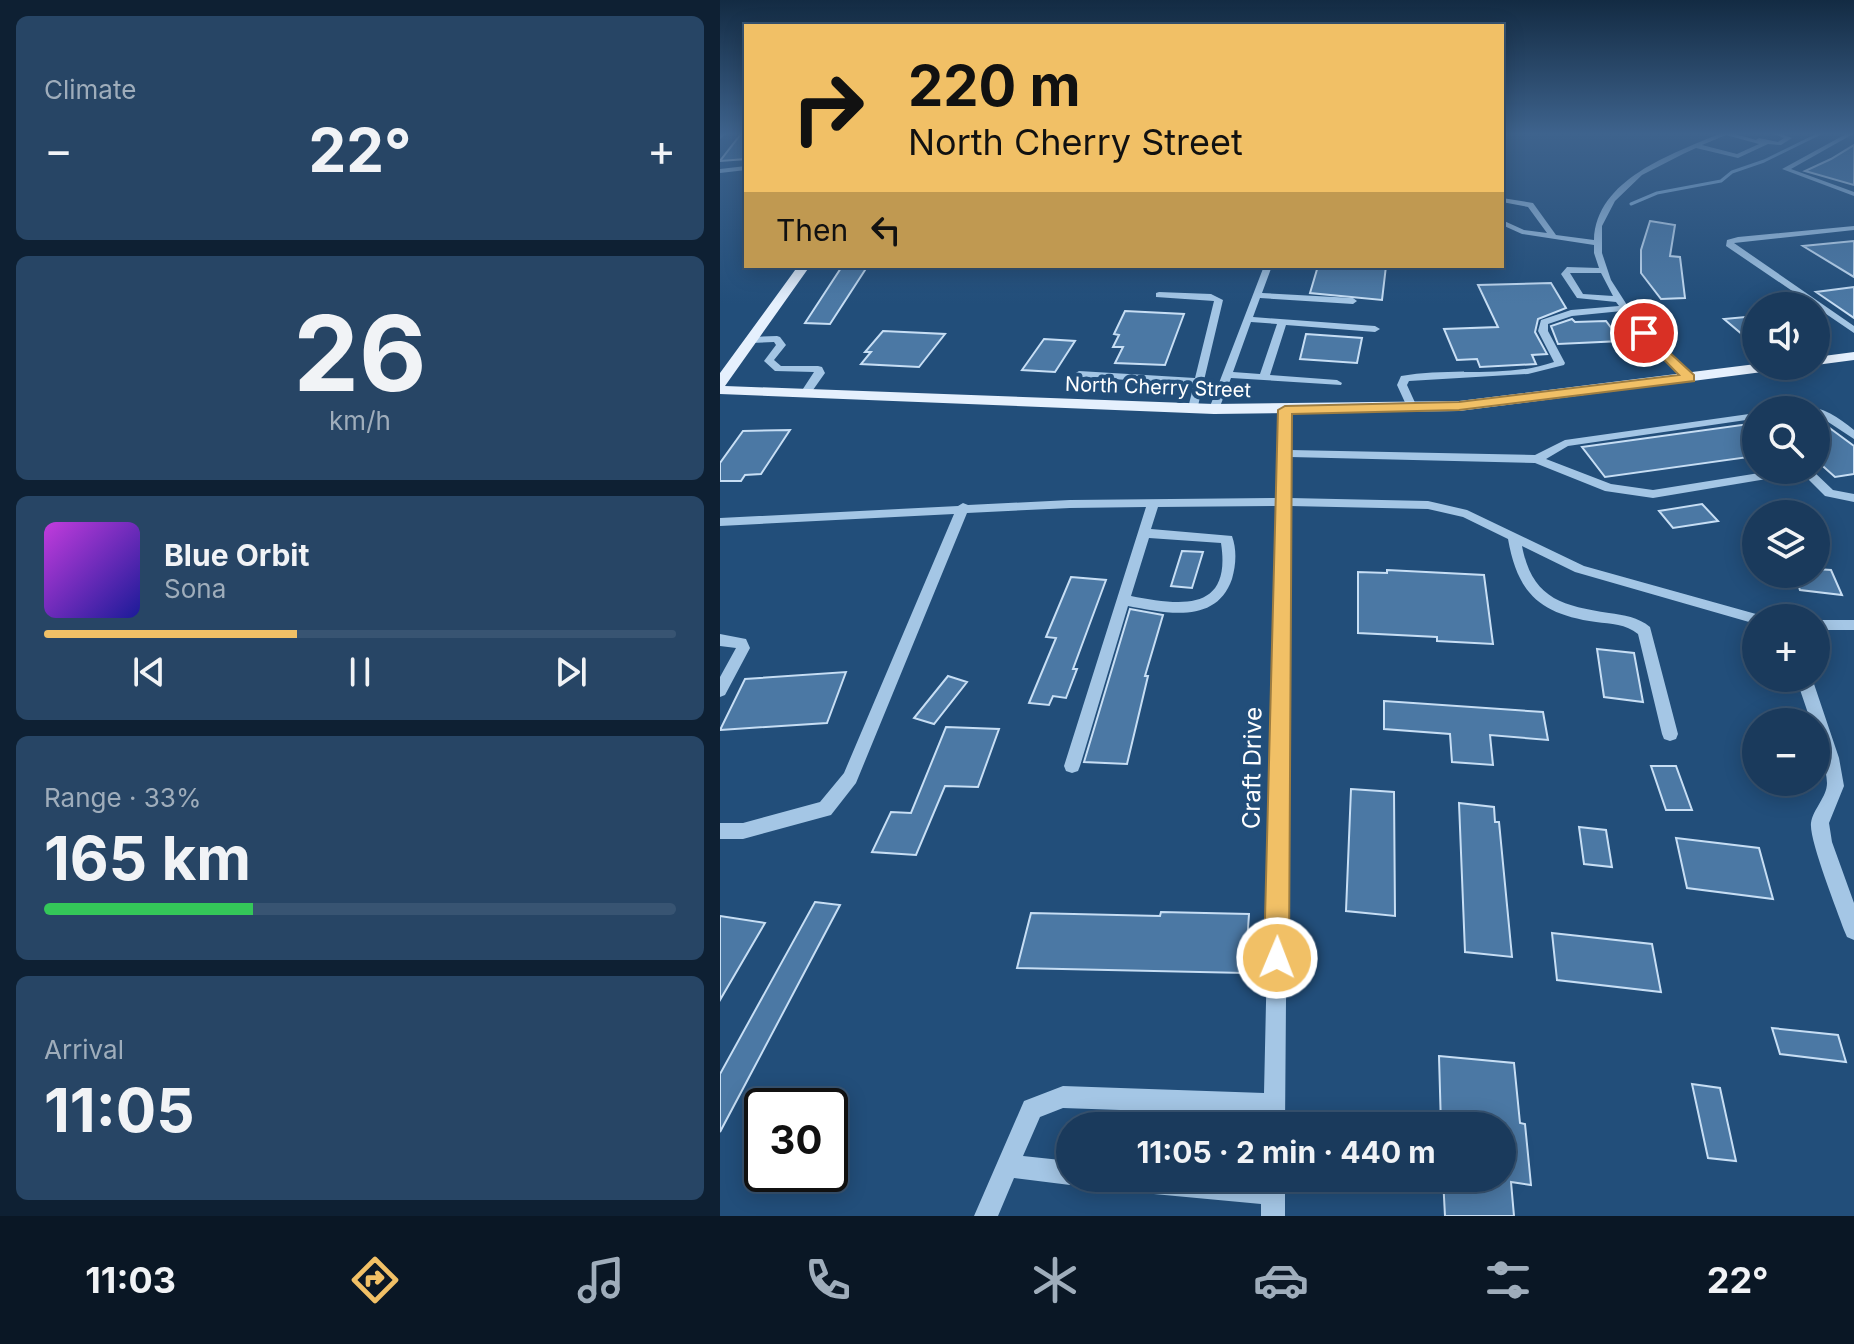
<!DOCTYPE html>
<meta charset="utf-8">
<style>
:root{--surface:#1a3a5c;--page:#274565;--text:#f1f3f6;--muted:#9fadbb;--line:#385472;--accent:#f1c066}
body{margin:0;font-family:Inter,sans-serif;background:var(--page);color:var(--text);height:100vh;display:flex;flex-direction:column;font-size:30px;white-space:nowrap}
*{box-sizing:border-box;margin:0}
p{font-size:26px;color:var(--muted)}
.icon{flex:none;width:44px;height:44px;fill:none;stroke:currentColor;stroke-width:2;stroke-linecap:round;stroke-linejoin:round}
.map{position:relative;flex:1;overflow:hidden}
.panel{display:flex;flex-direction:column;gap:16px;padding:16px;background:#0e2033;width:720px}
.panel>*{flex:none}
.banner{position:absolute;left:24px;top:24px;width:760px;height:244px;border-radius:0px;box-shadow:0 4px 20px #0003,0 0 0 2px var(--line);background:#f1c066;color:#111;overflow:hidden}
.tools{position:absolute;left:1022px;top:292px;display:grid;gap:16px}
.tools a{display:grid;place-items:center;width:88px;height:88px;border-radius:50%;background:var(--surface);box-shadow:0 4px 20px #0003,0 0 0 2px var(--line);font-size:40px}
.speed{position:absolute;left:24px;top:1088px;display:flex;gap:16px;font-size:40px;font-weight:700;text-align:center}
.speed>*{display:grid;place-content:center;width:104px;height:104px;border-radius:50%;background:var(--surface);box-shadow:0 4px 20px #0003,0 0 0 2px var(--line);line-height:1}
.speed .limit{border:4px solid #111;border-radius:12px;background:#fff;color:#111}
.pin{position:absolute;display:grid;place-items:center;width:68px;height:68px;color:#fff;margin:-34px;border:4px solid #fff;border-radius:50%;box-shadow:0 2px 8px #0007}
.me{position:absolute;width:88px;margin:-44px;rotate:1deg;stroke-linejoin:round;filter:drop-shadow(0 0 6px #0008)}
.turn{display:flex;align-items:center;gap:28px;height:168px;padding:0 32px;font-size:36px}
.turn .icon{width:104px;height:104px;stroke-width:2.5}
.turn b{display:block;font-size:56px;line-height:68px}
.then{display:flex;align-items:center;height:76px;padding:0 32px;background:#0003;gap:16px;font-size:30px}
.big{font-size:60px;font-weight:700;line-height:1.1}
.panel .widget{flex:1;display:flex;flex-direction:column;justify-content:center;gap:12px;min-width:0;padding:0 28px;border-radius:12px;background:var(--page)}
.panel .dial{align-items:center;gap:0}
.dial b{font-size:104px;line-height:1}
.song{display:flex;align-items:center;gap:24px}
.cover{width:96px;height:96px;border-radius:12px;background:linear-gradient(135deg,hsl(290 70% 55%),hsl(240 70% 35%))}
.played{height:8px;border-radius:4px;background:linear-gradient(90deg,var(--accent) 40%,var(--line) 40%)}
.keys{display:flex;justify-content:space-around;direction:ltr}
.heat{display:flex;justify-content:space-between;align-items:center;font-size:44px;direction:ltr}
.charge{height:12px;border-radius:6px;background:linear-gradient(90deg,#34c759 33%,var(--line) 0)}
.trip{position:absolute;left:336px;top:1112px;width:460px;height:80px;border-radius:40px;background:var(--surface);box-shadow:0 4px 20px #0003,0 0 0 2px var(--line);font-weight:700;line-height:80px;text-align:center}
.dock{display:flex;height:128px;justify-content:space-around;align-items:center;background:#0a1725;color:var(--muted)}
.dock .icon{width:56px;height:56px}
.dock .current{color:var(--accent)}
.dock b{font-size:36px;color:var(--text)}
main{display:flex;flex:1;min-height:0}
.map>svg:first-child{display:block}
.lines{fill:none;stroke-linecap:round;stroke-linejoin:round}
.stream{stroke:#98c1e6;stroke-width:3}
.building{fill:#4b78a4;stroke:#c7def4;stroke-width:2}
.minor{fill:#a4c6e5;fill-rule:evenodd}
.major{fill:#e5f0fd;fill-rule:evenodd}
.route{fill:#f1c066;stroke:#9d7d42;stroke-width:2}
.labels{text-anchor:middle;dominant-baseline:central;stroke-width:8;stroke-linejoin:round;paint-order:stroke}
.far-street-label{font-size:20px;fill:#fff;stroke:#224e7a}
.street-label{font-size:24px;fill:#fff;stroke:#224e7a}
</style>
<main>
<section class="panel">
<div class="widget"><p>Climate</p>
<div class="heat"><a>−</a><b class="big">22°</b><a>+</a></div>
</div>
<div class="widget dial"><b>26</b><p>km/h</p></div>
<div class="widget">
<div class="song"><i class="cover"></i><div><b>Blue Orbit</b><p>Sona</p></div></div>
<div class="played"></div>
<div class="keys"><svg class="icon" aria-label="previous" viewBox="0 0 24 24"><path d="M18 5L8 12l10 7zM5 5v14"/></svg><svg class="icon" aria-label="pause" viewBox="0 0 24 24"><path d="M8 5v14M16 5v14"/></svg><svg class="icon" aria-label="next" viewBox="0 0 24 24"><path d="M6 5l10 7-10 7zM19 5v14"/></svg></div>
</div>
<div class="widget"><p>Range · 33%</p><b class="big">165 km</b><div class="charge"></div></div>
<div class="widget"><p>Arrival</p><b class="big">11:05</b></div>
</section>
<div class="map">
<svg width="1134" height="1216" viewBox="0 0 1134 1216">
<rect width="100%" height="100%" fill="#224e7a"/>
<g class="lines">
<!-- stream -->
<path class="stream" d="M911 204 937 193 1001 181 1012 172 1044 161 1099 134"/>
</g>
<!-- building -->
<path class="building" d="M21 134H26V159L0 161Z
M1134 145V185L1085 171 1111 159Z
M930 221 955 225 950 256 960 257 965 298 941 299 921 273V250Z
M1134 241V277L1083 246Z
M598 266H666L662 300 590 293Z
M147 267 110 324 85 323 121 268Z
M831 283 846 308 818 319 815 332 827 354 812 355 816 364 760 367 757 359 737 360 724 329 778 327 758 285Z
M1134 287V318L1096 292Z
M405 311 464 314 445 365 395 363 403 347H393L399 335 394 334Z
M1036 316V346L1004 319Z
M852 319 855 322 886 321 901 341 838 344 831 326Z
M163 331 225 334 199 367 141 364 151 352H145Z
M586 334 642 338 637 363 580 359Z
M324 339 355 341 335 372 302 370Z
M1096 418 1134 446V474L1115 477 1096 460Z
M1029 424 1036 431V456L885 477 862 447Z
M70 430 41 474 25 475 21 481H0V463L23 431Z
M982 504 998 521 953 528 939 511Z
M462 551 483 552 472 588 451 586Z
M1096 569 1111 570 1122 595 1080 590 1074 574H1096Z
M667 570 764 575 773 644 717 641V637L638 633V572L667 573Z
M351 577 386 580 353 669H357L346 698 333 696 329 705 309 703 336 638 326 637Z
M410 609 443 615 425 676H428L407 764 364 762Z
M877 649 914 653 923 702 884 697Z
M126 672 107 723 0 730 25 679Z
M228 676 247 682 214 724 194 718Z
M664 701 823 712 828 740 770 735 773 765 732 762 730 734 664 729Z
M226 727 279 729 258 787 225 786 196 855 152 852 171 812 191 813Z
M931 766H956L972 810H946Z
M631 789 674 792 675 916 626 911Z
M739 803 774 807 775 822H779L792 957 745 952Z
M859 827 886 830 892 867 864 864Z
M956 838 1039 848 1053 899 967 888Z
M95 902 120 905 0 1132V1074Z
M441 912 529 914 525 973 297 968 311 913 440 916Z
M0 916 45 923 0 1000Z
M832 933 932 944 941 992 837 980Z
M1052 1028 1118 1035 1126 1062 1060 1054Z
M719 1056 794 1063 800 1123 805 1124 811 1185 791 1182 794 1216H725L723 1178H782V1126H721Z
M972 1084 1000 1088 1016 1161 988 1158Z"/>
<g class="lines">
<!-- minor -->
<path class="minor" d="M0 134H6L0 139Z
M999 134H1015L1036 140 1039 138 1058 142 1064 138 1054 134H1062L1072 138 1061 145 1048 144 1018 158 976 148 963 154 922 175 895 201 882 226V253L891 280 907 305 928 330 973 376V380H965L902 311 852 316 828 324V331L845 363 844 365 808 374 689 381 687 385 697 407 696 409H688L677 385 681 376C732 367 785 379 834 362L818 331 821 320 851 310 899 306 896 302 857 298 841 274 847 267 879 268 874 253V245L802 234 782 225V220L804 230 827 233 808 207 782 202V198L813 203 836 235 874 240C876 179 952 154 999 134ZM1006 135 1039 144 1017 154 982 145ZM850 273H881L893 296 863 294Z
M1126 134H1133L1071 169 1134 192V196L1062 169Z
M26 166V170L0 173V169Z
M1134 226V230L1014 243 1134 326V333L1006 246 1007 240 1018 237Z
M544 266H552L542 293 633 298 637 301 633 304 540 298 533 317 655 326 660 329 655 332 566 325 550 375 617 380 622 383 621 385 511 378 499 409 494 412 490 411 489 409ZM531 322 557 324 540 374 513 372Z
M439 292 491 294 503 300 477 410H469L468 408 474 384 359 377 354 374 359 371 475 378 494 301 436 297V293Z
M57 336 60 337 66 345 54 360 61 366H98L102 367 105 373 88 397H80L79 395 94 372 55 371 44 361 56 345 54 342 30 343 25 340 30 337Z
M1082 406C1104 407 1118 417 1134 430V439L1096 414V410H1067L1068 408Z
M565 407 570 410V450L815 455 845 440 1029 414 1033 415V419L848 446 826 459 891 484 933 490 1058 470H1092L1113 490 1134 494V502L1105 496 1082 473 933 498 885 491 815 463 570 457V498L708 501 747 510 864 566 1036 614 1043 618H1036V624L855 572 802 546C812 598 841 606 889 613 904 615 918 617 930 627L958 734 956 739 950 741 944 739 942 734 918 634C906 624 891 624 876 622 821 614 798 595 788 539L743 517 708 509 570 506 565 1126H543V1115L343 1108 320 1117 303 1156 350 1161V1178H360L358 1181 350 1185 294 1178 278 1216H254L304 1101 343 1086 544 1093 557 506 438 507 431 529 512 536C517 550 516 565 512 579 496 625 446 613 408 606L360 766 358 771 352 773 346 771 344 766 426 507 350 508 247 513 136 783 111 815 23 839H0V823H23L100 802 124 773 234 514 0 526V518L238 506 243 503 248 505 350 500 558 498 560 410ZM429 538 501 543C512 614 459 605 411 596Z
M1096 620H1134V630H1096Z
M0 634 26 639 30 648 5 695 0 697V677L16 648 0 646Z
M1076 678H1092L1119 758 1124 786 1109 823 1112 842 1134 903V940L1127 937 1124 930C1117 910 1089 840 1091 823 1093 809 1107 797 1107 783 1106 762 1096 743 1096 722H1091Z
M379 1178H518L541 1180V1178H565V1216H541V1204L391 1190 383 1186Z"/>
<!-- major -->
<path class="major" d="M78 266H90L5 386 494 404 739 401 1036 364 1065 366 1058 370 739 411 494 414 0 394V373Z
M1134 352V360L1096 365V357Z"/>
</g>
<!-- sky -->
<linearGradient id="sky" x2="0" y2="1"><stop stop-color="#132b43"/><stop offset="0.44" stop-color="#3e638d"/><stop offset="1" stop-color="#3e638d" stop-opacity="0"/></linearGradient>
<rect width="1134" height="304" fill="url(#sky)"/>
<!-- route -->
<path class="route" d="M924 329 974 375V381L739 410 572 414 569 958 566 967 557 971 548 967 544 958 558 410 565 406 739 402 959 375 920 335V330Z"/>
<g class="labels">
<!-- far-street labels -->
<g class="far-street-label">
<text transform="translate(438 387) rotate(2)">North Cherry Street</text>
</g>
<!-- street labels -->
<g class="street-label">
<text transform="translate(532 768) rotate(-89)">Craft Drive</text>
</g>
</g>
</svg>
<div class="tools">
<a><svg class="icon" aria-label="sound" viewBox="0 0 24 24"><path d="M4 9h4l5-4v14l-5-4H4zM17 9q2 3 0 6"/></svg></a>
<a><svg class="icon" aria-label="search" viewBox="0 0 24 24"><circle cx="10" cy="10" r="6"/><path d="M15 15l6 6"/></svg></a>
<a><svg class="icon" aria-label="layers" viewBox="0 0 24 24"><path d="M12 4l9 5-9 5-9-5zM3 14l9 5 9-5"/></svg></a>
<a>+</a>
<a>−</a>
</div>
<div class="speed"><div class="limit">30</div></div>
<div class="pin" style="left:924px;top:333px;background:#d93025"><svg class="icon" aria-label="arrive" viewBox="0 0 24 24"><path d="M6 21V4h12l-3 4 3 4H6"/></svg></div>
<svg class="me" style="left:557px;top:958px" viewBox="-20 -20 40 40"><circle r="17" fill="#f1c066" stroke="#fff" stroke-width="3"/><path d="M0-11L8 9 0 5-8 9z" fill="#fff"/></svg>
<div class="trip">11:05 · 2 min · 440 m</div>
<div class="banner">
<div class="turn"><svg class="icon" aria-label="right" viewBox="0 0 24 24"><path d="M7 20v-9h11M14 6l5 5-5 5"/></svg><div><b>220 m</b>North Cherry Street</div></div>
<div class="then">Then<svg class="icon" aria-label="left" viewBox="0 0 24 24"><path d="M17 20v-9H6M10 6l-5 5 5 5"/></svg></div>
</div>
</div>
</main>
<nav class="dock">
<b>11:03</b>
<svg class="icon current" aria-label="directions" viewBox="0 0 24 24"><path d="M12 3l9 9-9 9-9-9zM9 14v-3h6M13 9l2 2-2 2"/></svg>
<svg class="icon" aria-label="music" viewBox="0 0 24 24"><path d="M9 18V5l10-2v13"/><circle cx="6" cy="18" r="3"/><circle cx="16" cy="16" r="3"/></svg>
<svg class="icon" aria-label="phone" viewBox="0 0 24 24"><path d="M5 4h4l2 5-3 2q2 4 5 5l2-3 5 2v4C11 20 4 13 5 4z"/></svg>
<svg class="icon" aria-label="climate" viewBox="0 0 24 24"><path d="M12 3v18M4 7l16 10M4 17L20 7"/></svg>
<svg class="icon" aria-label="car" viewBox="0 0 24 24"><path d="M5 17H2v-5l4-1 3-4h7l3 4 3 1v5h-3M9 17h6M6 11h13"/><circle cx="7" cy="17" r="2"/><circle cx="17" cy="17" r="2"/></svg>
<svg class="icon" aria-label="filters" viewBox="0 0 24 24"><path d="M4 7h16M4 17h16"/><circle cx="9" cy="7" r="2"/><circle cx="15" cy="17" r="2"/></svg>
<b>22°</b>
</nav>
